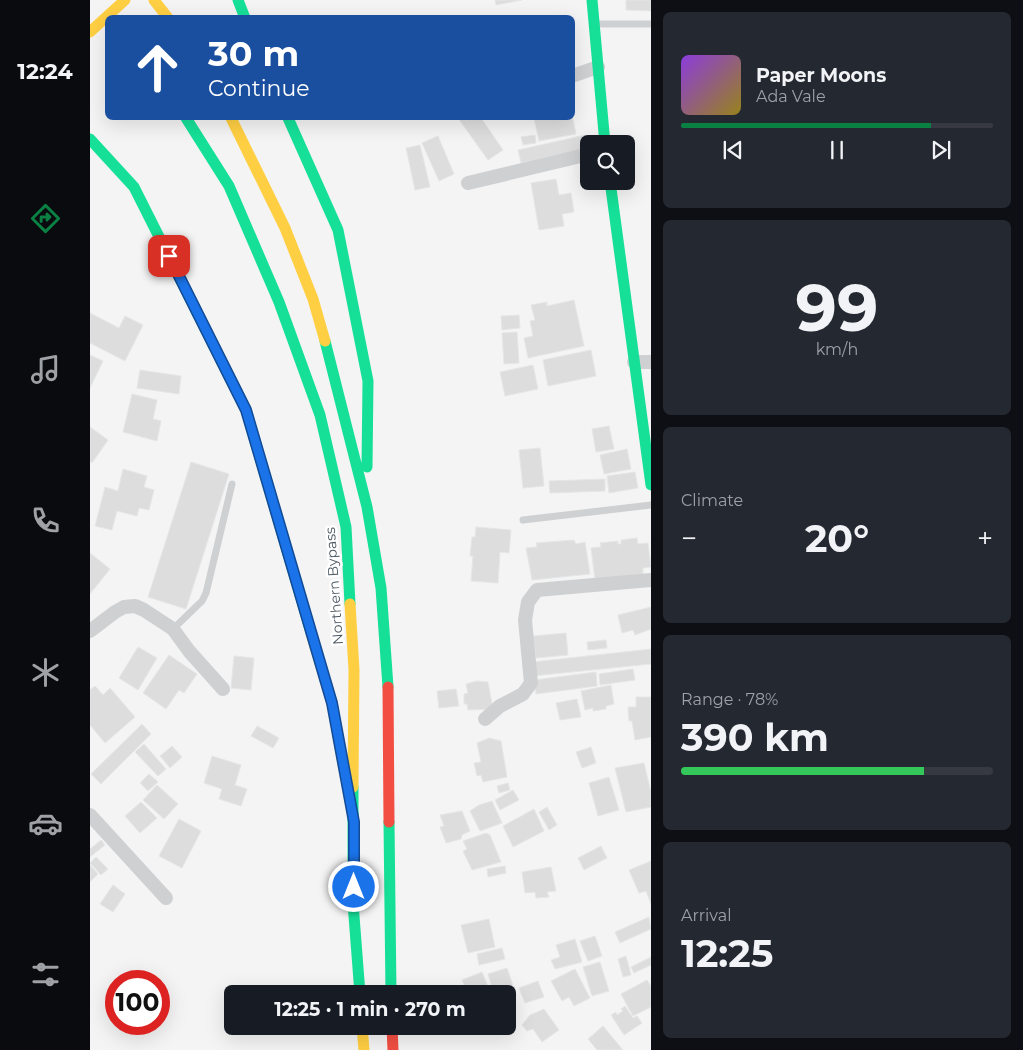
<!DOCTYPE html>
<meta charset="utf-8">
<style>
:root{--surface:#171b24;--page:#242831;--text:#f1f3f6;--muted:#9ea1a6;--line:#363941;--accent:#0b8043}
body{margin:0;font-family:Montserrat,sans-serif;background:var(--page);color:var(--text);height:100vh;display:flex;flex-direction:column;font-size:19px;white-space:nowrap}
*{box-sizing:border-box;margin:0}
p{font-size:16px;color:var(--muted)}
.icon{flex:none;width:28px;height:28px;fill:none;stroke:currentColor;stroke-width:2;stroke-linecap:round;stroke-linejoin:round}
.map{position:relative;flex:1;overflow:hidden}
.drawer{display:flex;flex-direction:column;gap:12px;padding:12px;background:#0d0f14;width:372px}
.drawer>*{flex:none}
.hud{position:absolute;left:15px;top:15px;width:470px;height:105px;border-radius:8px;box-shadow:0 5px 20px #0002;background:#1a4fa0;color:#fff;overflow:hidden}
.fabs{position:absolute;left:490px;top:135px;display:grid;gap:10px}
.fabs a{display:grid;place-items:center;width:55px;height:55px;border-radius:8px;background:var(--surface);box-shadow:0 5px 20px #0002;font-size:25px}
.speed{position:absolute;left:15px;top:970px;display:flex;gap:10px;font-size:25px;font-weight:700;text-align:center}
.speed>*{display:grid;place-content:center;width:65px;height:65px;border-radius:50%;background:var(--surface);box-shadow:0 5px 20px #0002;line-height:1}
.speed .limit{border:8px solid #d22;background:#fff;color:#111}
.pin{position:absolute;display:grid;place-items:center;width:42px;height:42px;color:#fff;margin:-21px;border-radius:10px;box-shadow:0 2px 8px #0006}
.me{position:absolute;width:55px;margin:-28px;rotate:0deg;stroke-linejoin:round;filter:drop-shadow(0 0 4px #0008)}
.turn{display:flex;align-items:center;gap:18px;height:105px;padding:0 20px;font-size:22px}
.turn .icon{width:65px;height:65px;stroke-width:2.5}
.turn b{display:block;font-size:35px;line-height:42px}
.big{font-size:38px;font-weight:700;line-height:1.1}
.drawer .tile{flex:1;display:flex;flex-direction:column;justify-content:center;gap:8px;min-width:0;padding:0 18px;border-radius:8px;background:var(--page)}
.drawer .dial{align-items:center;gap:0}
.dial b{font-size:65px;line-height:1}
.song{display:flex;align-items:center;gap:15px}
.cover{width:60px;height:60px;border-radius:8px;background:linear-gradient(135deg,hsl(270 70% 55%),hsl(50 70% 35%))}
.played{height:5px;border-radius:2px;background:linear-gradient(90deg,var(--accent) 80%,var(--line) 80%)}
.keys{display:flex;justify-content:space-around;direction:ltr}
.heat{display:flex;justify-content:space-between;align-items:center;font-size:28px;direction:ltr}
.charge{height:8px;border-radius:4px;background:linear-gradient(90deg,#34c759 78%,var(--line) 0)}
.trip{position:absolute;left:134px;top:985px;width:292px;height:50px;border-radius:8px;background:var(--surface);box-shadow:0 5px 20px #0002;font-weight:700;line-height:50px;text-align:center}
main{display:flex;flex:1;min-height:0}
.menu{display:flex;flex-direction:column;width:90px;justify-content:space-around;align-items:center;background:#090b0e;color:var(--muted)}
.menu .icon{width:35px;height:35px}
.menu .selected{color:var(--accent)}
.menu b{font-size:22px;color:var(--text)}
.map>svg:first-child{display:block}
.building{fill:#ddddde;stroke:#e5e6e7}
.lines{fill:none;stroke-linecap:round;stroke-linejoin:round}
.lane{stroke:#ced0d2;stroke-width:7}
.street{stroke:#ced0d2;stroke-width:14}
.fast{stroke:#16e098;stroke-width:11}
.slow{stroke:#ffcf43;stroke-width:11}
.jam{stroke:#f24e42;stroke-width:11}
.slow-bridge{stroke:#ffcf43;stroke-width:11}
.route-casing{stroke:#114b97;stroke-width:12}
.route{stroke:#1a73e8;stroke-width:9}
.labels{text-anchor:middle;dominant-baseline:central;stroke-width:5;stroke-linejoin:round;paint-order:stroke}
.street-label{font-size:14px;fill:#4a5661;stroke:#fff}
</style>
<main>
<nav class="menu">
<b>12:24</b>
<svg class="icon selected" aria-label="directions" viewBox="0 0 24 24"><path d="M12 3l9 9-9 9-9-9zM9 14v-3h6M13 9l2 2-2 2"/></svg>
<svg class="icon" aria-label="music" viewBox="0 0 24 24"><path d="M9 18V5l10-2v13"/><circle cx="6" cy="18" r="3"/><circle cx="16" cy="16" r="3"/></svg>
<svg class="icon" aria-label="phone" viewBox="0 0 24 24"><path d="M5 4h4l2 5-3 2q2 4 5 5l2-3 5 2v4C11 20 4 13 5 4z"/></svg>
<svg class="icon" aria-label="climate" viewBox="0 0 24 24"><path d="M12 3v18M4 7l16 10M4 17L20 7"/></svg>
<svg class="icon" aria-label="car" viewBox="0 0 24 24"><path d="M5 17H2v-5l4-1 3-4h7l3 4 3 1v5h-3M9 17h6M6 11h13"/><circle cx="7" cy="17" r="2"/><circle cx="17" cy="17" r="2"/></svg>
<svg class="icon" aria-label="filters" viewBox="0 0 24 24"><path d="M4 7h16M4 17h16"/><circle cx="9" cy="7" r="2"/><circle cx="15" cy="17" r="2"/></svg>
</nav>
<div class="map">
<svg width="561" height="1050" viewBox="0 0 561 1050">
<rect width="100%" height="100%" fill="#f4f4f4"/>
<!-- building -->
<path class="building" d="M405 0H432L406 5Z
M536 0H561V11L536 10Z
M482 115 486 134 449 141 444 118H482Z
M368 118H391L413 150 398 160Z
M445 135 446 143 433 145 431 137Z
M495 135 498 148 431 163 428 150Z
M348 136 364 174 349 181 332 143Z
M330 145 340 187 325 190 316 148Z
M466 179 469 195 481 193 484 212 472 214 474 226 449 230 441 183Z
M484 300 494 346 438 358 434 338 443 336 440 321 445 320 441 305 457 302V306Z
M0 313 29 328 35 316 53 325 35 361 0 343Z
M429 315 430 328 412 330 411 316Z
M427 332 429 363 414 364 412 333Z
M501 350 506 376 458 386 453 360Z
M0 355 13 361 0 388Z
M443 365 448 389 415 396 410 372Z
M50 370 91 376 89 394 47 388Z
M42 394 67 400 63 419 71 421 67 441 33 432Z
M519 426 524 449 506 452 502 429Z
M0 427 18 440 2 463 0 461Z
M450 448 454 486 433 488 429 450Z
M537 449 541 469 514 474 510 455Z
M101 462 139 474 96 609 58 597Z
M33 469 57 476 54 487 64 490 59 510 49 508 47 516 27 511 22 530 5 526 15 487 28 491Z
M545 472 548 488 519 493 517 476Z
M515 479V491L460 493 459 481Z
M386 527 421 530 419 553 410 552 408 583 381 581 383 556H380L382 537H385Z
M547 538 548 544 558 543 561 567 553 568V574L505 580 501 548 511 547 510 543 528 541V544H531V540Z
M484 540 486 544 495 542 500 574 442 580 436 548 447 547 446 543Z
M0 553 20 569 0 594Z
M561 607V629L545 635 543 630 532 633 528 615Z
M476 633 478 655 446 658 443 636Z
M516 640 517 648 498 650 497 642Z
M48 647 67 658 48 690 29 678Z
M561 649V664L443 676 442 662Z
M79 655 107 674 94 693 89 690 76 709 53 693Z
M144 656 164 658 161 690 141 688Z
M543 669 545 680 510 685 509 674Z
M506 672 507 686 446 694 444 680Z
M387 681 398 682 403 709 378 710 377 704H374V694L378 693 376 684Z
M521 685 524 704 516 706V709L503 711V708L495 710 491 691Z
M5 686 13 695 20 688 45 717 15 743 0 725V690Z
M366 689 369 706 349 708 347 691Z
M546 697H561V737L545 740 542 721H539L538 707H546Z
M487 699 491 717 470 720 466 703Z
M52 724 61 734 11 784 1 774Z
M167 726 189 738 183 748 161 736Z
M399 738 411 741 417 777 393 782 391 775 387 776 384 763 391 762 387 743Z
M54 744 76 769 68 776 45 752Z
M82 746 92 757 80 768 70 756Z
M501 747 506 763 492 768 486 752Z
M122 756 151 765 145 785 157 789 151 806 129 799 132 789 114 783Z
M554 763 561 792V807L536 812 525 768Z
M59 774 68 782 58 791 50 783Z
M519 777 529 810 508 816 499 783Z
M418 783 420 790 409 793 407 786Z
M67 785 88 804 74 819 53 800Z
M423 790 429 800 410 810 405 800Z
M402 801 412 823 390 831 380 811 389 805Z
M51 802 67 818 50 833 35 816Z
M457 807 467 825 459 830 449 812Z
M444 809 454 831 423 847 413 826Z
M372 811 380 831 372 835 371 839 356 843 350 827 354 826 350 815Z
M89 819 111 831 92 868 69 856Z
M396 833 400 835 411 862 382 870 373 851 377 849 373 841Z
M11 840 15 845 0 857V849Z
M511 846 517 858 494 870 488 858Z
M6 857 18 869 11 875 0 863Z
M561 861V904L556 891 549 893 539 870Z
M0 865 8 874 0 882Z
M415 866 416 873 398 877 397 869Z
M461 867 466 891 457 892 459 897 446 898 445 892 435 893 432 872Z
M23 885 35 894 23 912 10 904Z
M559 917 561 929 530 943 525 932Z
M399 919 405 947 378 953 371 925Z
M505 936 512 956 498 961 490 941Z
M485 939 492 962 465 969 461 960 470 957 466 945Z
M412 948 415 959 389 965 387 954Z
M536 956 541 975 533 977 528 959Z
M561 957V965L544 973 541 967Z
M510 962 519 991 502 996 493 967Z
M417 968 424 989 404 994 398 974Z
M485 969 500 998 484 1006 479 997 472 1001 461 981Z
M392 972 401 994H378L372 980Z
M557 980 561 986V1007L543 1016 531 994Z
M448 981 454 997 435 1003 429 988Z
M535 1006 543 1018 547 1016 552 1023 534 1035 521 1015 526 1012 527 1015 533 1011 531 1009Z
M454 1009 469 1030 452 1042 443 1029 437 1031 432 1025 440 1015Z
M513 1026 533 1050H507L498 1039Z"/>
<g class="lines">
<!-- lane -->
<path class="lane" d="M507 24H561
M433 520 561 505
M83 629 112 601 116 593 142 484"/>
<!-- street -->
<path class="street" d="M482 76 508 67
M378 183 499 154
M544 362H561
M0 631 25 612 34 607 45 606 54 610 83 629 99 651 133 689
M395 719 410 706 433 694 441 683 435 620 438 602 447 590 561 580
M0 815 76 898"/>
<!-- fast -->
<path class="fast" d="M148 0 155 18
M502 0 515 144
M96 118 139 186 189 302 230 415 256 527 260 604
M198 118 248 230 278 381 277 467
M0 139 44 187 156 410 222 636
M520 181 561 485
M235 341 277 507 291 588 298 687
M263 787V903L270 994
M299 822 301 994"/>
<!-- slow -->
<path class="slow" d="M64 0 78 18
M141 118 195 228 223 299 235 341
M260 604 264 670 263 787
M222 636 242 703 253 763
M272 1026 274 1050"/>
<!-- jam -->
<path class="jam" d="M298 687 299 822
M302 1026 303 1050"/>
<!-- slow-bridge -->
<path class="slow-bridge" d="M0 32 35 0"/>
</g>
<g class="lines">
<defs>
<path id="route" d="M79 256 156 410 242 703 264 822V887"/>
</defs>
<!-- route casing -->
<use href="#route" class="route-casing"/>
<!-- route -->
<use href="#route" class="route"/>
</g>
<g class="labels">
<!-- street labels -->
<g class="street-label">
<text transform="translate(244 586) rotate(-94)">Northern Bypass</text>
</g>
</g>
</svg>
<div class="fabs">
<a><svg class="icon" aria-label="search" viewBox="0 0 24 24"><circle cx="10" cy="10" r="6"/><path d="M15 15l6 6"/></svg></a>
</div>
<div class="speed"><div class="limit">100</div></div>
<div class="pin" style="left:79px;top:256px;background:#d93025"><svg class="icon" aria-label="arrive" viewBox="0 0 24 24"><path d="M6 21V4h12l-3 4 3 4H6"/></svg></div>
<svg class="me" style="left:264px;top:887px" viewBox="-20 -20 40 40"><circle r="17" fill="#1a73e8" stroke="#fff" stroke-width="3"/><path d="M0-11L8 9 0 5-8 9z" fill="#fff"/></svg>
<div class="trip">12:25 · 1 min · 270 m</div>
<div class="hud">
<div class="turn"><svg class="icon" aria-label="ahead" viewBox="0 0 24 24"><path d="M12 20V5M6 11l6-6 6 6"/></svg><div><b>30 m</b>Continue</div></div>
</div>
</div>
<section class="drawer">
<div class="tile">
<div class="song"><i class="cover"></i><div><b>Paper Moons</b><p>Ada Vale</p></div></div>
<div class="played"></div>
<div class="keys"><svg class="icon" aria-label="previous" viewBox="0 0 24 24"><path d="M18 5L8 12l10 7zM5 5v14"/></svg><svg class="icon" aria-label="pause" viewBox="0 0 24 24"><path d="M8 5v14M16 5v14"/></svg><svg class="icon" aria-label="next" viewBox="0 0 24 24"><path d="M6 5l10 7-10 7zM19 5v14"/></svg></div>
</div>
<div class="tile dial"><b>99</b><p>km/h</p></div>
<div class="tile"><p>Climate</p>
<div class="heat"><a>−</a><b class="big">20°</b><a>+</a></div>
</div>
<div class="tile"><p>Range · 78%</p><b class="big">390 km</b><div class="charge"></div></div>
<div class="tile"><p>Arrival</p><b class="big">12:25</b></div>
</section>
</main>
